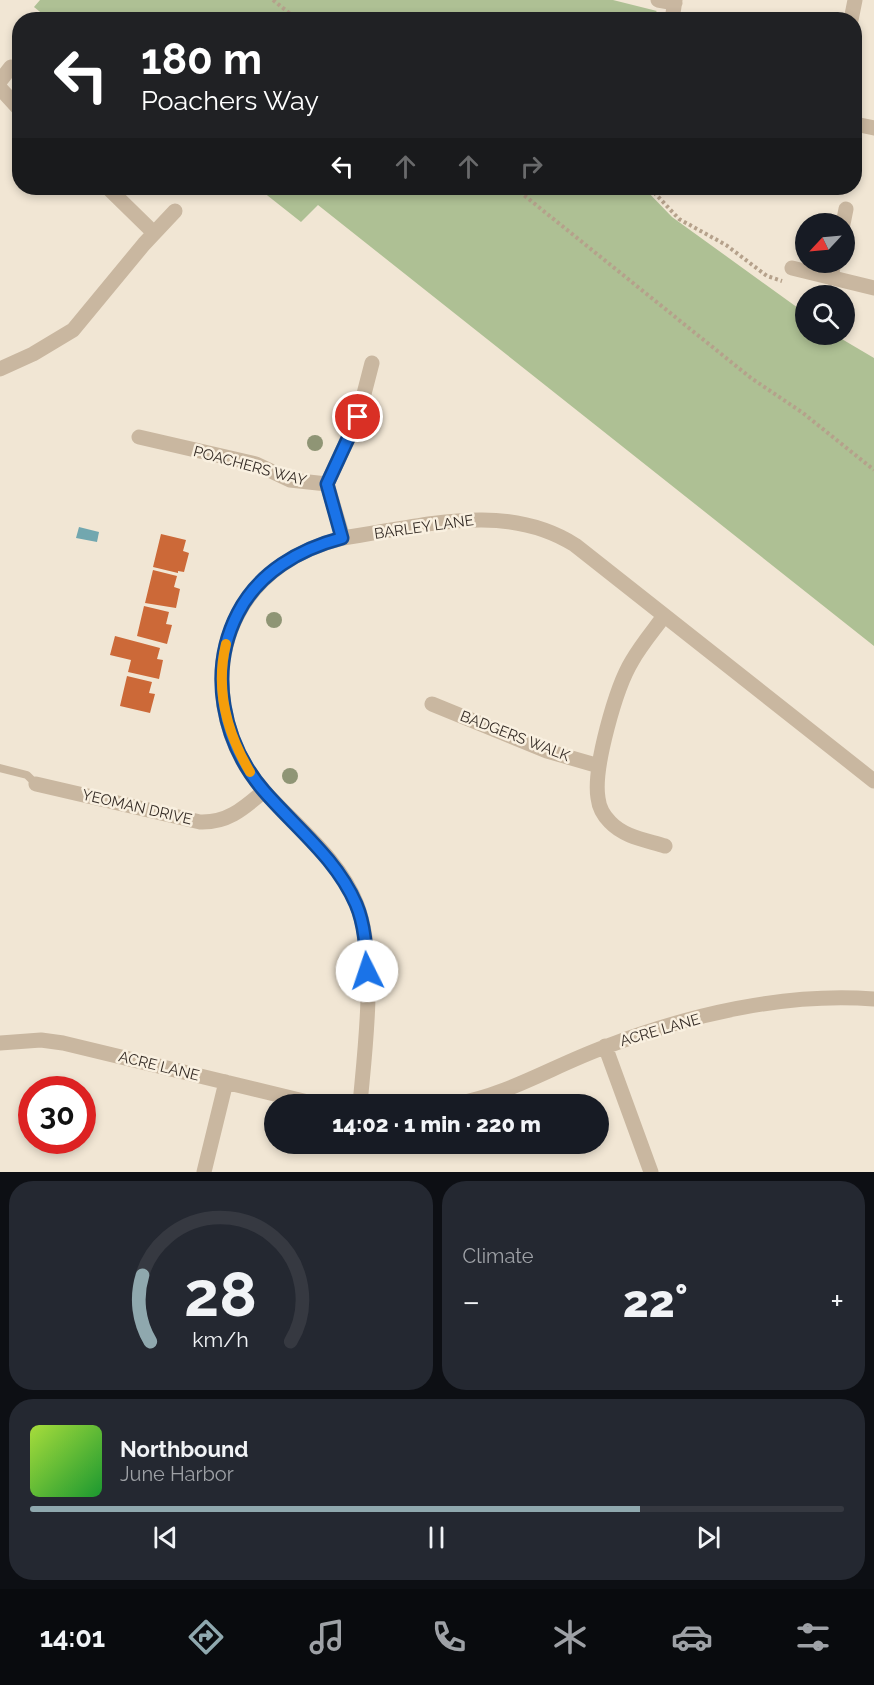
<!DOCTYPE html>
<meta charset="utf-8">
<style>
:root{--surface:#171b24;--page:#242831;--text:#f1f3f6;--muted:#9ea1a6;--line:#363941;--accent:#8fa8ae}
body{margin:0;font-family:Raleway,sans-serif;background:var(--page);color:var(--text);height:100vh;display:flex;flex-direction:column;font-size:22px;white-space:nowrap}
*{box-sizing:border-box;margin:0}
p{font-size:20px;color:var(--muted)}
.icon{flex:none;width:33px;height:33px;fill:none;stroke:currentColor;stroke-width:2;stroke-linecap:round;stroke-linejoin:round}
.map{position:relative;height:1172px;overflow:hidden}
.panel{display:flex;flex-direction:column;gap:9px;padding:9px;background:#0d0f14;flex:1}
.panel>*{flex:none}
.hud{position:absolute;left:12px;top:12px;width:850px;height:183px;border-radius:24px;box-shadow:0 3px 9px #0003;background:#202124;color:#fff;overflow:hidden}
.needle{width:39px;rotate:244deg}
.fabs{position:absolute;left:795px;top:213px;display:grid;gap:12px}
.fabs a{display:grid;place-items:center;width:60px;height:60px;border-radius:50%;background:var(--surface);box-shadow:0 3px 9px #0003;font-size:30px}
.speed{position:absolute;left:18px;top:1076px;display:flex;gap:12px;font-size:30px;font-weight:700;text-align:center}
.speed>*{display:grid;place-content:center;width:78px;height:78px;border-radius:50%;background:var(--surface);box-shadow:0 3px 9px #0003;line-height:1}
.speed .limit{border:9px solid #d22;background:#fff;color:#111}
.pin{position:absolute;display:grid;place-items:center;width:51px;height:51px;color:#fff;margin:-26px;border:3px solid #fff;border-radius:50%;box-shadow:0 2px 6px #0007}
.me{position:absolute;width:66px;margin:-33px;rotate:356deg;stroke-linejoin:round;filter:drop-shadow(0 0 4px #0008)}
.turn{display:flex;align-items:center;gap:21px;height:126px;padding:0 30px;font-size:27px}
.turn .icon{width:78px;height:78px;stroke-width:2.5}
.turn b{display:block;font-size:42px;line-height:51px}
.lanes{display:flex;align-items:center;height:57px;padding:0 30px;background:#0003;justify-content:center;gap:30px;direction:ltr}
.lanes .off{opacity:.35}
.big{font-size:45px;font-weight:800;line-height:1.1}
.panel .widget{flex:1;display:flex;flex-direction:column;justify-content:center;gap:9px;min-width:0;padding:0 21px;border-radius:24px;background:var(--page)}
.panel .dial{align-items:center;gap:0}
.dial svg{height:156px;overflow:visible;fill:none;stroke:var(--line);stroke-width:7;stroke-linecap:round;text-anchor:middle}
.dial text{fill:var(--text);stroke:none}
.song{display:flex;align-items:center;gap:18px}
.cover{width:72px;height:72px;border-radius:9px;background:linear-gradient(135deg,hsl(80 70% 55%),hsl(130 70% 35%))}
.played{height:6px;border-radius:3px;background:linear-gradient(90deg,var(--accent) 75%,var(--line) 75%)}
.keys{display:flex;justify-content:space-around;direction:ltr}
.heat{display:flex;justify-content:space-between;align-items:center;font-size:33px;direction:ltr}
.panel .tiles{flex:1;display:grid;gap:9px;grid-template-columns:1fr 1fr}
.widget:last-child{grid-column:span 2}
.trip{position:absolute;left:264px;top:1094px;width:345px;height:60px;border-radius:30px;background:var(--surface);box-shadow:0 3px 9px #0003;font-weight:800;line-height:60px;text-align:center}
.menu{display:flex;height:96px;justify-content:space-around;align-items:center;background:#090b0e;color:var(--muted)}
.menu .icon{width:42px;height:42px}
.menu .on{color:var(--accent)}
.menu b{font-size:27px;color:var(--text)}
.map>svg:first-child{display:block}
.green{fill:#aec094}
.water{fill:#72a7af}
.building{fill:#cc6938}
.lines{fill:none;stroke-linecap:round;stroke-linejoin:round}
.path{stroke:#b5a18b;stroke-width:4;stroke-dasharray:3 3;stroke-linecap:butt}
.lane{stroke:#c9b7a0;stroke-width:8}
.street{stroke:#c9b7a0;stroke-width:15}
.tree{fill:#8f9575}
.route-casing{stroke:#114b97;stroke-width:15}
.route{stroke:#1a73e8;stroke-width:10}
.slow{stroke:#f59e0b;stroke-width:10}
.labels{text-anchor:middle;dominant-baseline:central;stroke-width:5;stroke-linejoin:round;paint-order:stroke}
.street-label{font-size:15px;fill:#332a24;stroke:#f9f0e0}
</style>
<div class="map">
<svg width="874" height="1172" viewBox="0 0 874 1172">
<rect width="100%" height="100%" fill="#f1e6d4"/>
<!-- green -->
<path class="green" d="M40 0H613L657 11 646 20H50L34 7Z
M258 188H644L672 217 805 313 806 334 835 335 874 358V646L318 205 301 222Z"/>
<!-- water -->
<path class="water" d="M79 527 99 532 97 542 76 538Z"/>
<!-- building -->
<path class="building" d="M161 534 186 540 183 551 189 553 184 572 178 571V573L153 567Z
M153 570 177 576 174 587 180 589 176 608 145 603Z
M144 606 169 612 166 624 172 625 167 644 137 636Z
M115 636 160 648 157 659 163 660 159 679 128 672 131 660 110 655Z
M127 676 152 682 149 693 155 694 150 713 120 706Z"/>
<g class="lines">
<!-- path -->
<path class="path" d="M273 0 298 20
M515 188 751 378 803 413 874 470
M650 188 679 219 726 245 767 276 782 281"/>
<!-- lane -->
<path class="lane" d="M0 768 27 775 36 784"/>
<!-- street -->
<path class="street" d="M658 0 675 3
M672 20 675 0
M851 20 855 0
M0 81 11 67
M0 88 20 110
M855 124 874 128
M108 188 154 233
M843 224 846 209
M792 268 874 288
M831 278 834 262
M0 369 33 354 73 330 144 244 175 211
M139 437 256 464 290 480 327 484
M343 538 327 484 358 417 372 363
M664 616C653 631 641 645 632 661 616 687 593 768 598 798 599 807 604 816 610 822 624 837 646 840 665 846
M432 704 547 751 599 766
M36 784 200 822C228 823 244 808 264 791
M0 1043 41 1040 63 1043 316 1104
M605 1046 651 1172
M360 1104C365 1048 377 958 357 905 340 860 298 828 266 793 223 746 208 674 237 616 258 574 298 549 343 538 420 527 504 500 575 545L874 781
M455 1104C508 1095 555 1065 605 1047 688 1015 785 992 874 999
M204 1172 226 1082"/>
</g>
<!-- trees -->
<g class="tree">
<circle cx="315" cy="443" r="8"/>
<circle cx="274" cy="620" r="8"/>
<circle cx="290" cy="776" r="8"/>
</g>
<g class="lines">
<defs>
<path id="route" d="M358 417 327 484 342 538C300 549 259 572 238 613 208 671 222 742 264 791 296 828 336 858 356 904 365 925 366 949 367 971"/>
</defs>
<!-- route casing -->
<use href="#route" class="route-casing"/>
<!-- route -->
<use href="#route" class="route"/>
<!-- slow -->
<path class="slow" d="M226 644C215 689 227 733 250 772"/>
</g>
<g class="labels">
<!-- street labels -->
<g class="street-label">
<text transform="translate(250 466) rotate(15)">POACHERS WAY</text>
<text transform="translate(424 527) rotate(-8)">BARLEY LANE</text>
<text transform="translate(515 736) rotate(21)">BADGERS WALK</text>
<text transform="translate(137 807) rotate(13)">YEOMAN DRIVE</text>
<text transform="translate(660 1030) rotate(-16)">ACRE LANE</text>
<text transform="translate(159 1066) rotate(14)">ACRE LANE</text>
</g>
</g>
</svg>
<div class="fabs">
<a><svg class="needle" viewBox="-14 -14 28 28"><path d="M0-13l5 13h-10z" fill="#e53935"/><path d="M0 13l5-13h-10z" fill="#9ea1a6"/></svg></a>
<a><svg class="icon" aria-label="search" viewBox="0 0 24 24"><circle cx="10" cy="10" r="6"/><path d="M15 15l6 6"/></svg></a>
</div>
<div class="speed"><div class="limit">30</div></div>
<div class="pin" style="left:358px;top:417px;background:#d93025"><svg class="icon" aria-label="arrive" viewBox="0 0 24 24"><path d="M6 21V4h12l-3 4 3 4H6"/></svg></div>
<svg class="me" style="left:367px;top:971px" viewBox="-20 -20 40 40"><circle r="19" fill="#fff"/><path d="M0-13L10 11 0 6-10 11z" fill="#1a73e8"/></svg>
<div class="trip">14:02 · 1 min · 220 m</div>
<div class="hud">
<div class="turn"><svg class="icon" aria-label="left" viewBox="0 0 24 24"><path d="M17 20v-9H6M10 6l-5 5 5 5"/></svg><div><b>180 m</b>Poachers Way</div></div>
<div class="lanes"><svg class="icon" aria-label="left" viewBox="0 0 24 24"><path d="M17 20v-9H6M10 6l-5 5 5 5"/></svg><svg class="icon off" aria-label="ahead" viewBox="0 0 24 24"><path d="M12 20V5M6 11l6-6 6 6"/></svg><svg class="icon off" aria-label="ahead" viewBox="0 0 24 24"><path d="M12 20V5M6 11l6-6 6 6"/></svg><svg class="icon off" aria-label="right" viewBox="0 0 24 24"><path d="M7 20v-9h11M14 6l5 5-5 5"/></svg></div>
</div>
</div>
<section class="panel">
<div class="tiles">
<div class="widget dial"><svg viewBox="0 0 100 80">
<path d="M14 69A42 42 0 1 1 86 69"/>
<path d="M14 69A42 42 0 0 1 10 35" stroke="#8fa8ae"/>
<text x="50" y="56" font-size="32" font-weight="700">28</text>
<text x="50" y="72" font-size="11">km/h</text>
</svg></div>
<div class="widget"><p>Climate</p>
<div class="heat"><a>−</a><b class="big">22°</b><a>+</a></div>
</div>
<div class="widget">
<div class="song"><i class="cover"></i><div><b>Northbound</b><p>June Harbor</p></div></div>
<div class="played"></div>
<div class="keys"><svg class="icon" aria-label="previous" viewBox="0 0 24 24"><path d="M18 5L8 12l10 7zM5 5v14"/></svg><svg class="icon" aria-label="pause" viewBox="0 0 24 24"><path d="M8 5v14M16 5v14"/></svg><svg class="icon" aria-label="next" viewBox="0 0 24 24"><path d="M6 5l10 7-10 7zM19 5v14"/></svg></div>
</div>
</div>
</section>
<nav class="menu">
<b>14:01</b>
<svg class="icon on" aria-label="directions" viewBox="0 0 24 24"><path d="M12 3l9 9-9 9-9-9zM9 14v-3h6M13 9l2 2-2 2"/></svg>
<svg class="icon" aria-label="music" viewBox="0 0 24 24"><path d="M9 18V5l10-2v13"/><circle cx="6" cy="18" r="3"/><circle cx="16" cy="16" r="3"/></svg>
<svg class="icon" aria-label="phone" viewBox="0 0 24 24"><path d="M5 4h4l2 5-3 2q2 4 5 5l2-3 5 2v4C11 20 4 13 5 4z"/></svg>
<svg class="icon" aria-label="climate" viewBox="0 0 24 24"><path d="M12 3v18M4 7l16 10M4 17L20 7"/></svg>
<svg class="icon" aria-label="car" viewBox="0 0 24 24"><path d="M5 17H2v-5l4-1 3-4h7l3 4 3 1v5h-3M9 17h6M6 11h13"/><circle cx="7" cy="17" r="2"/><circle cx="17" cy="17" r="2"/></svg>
<svg class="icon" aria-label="filters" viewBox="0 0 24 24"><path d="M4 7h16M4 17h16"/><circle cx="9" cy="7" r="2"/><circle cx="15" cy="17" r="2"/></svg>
</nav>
